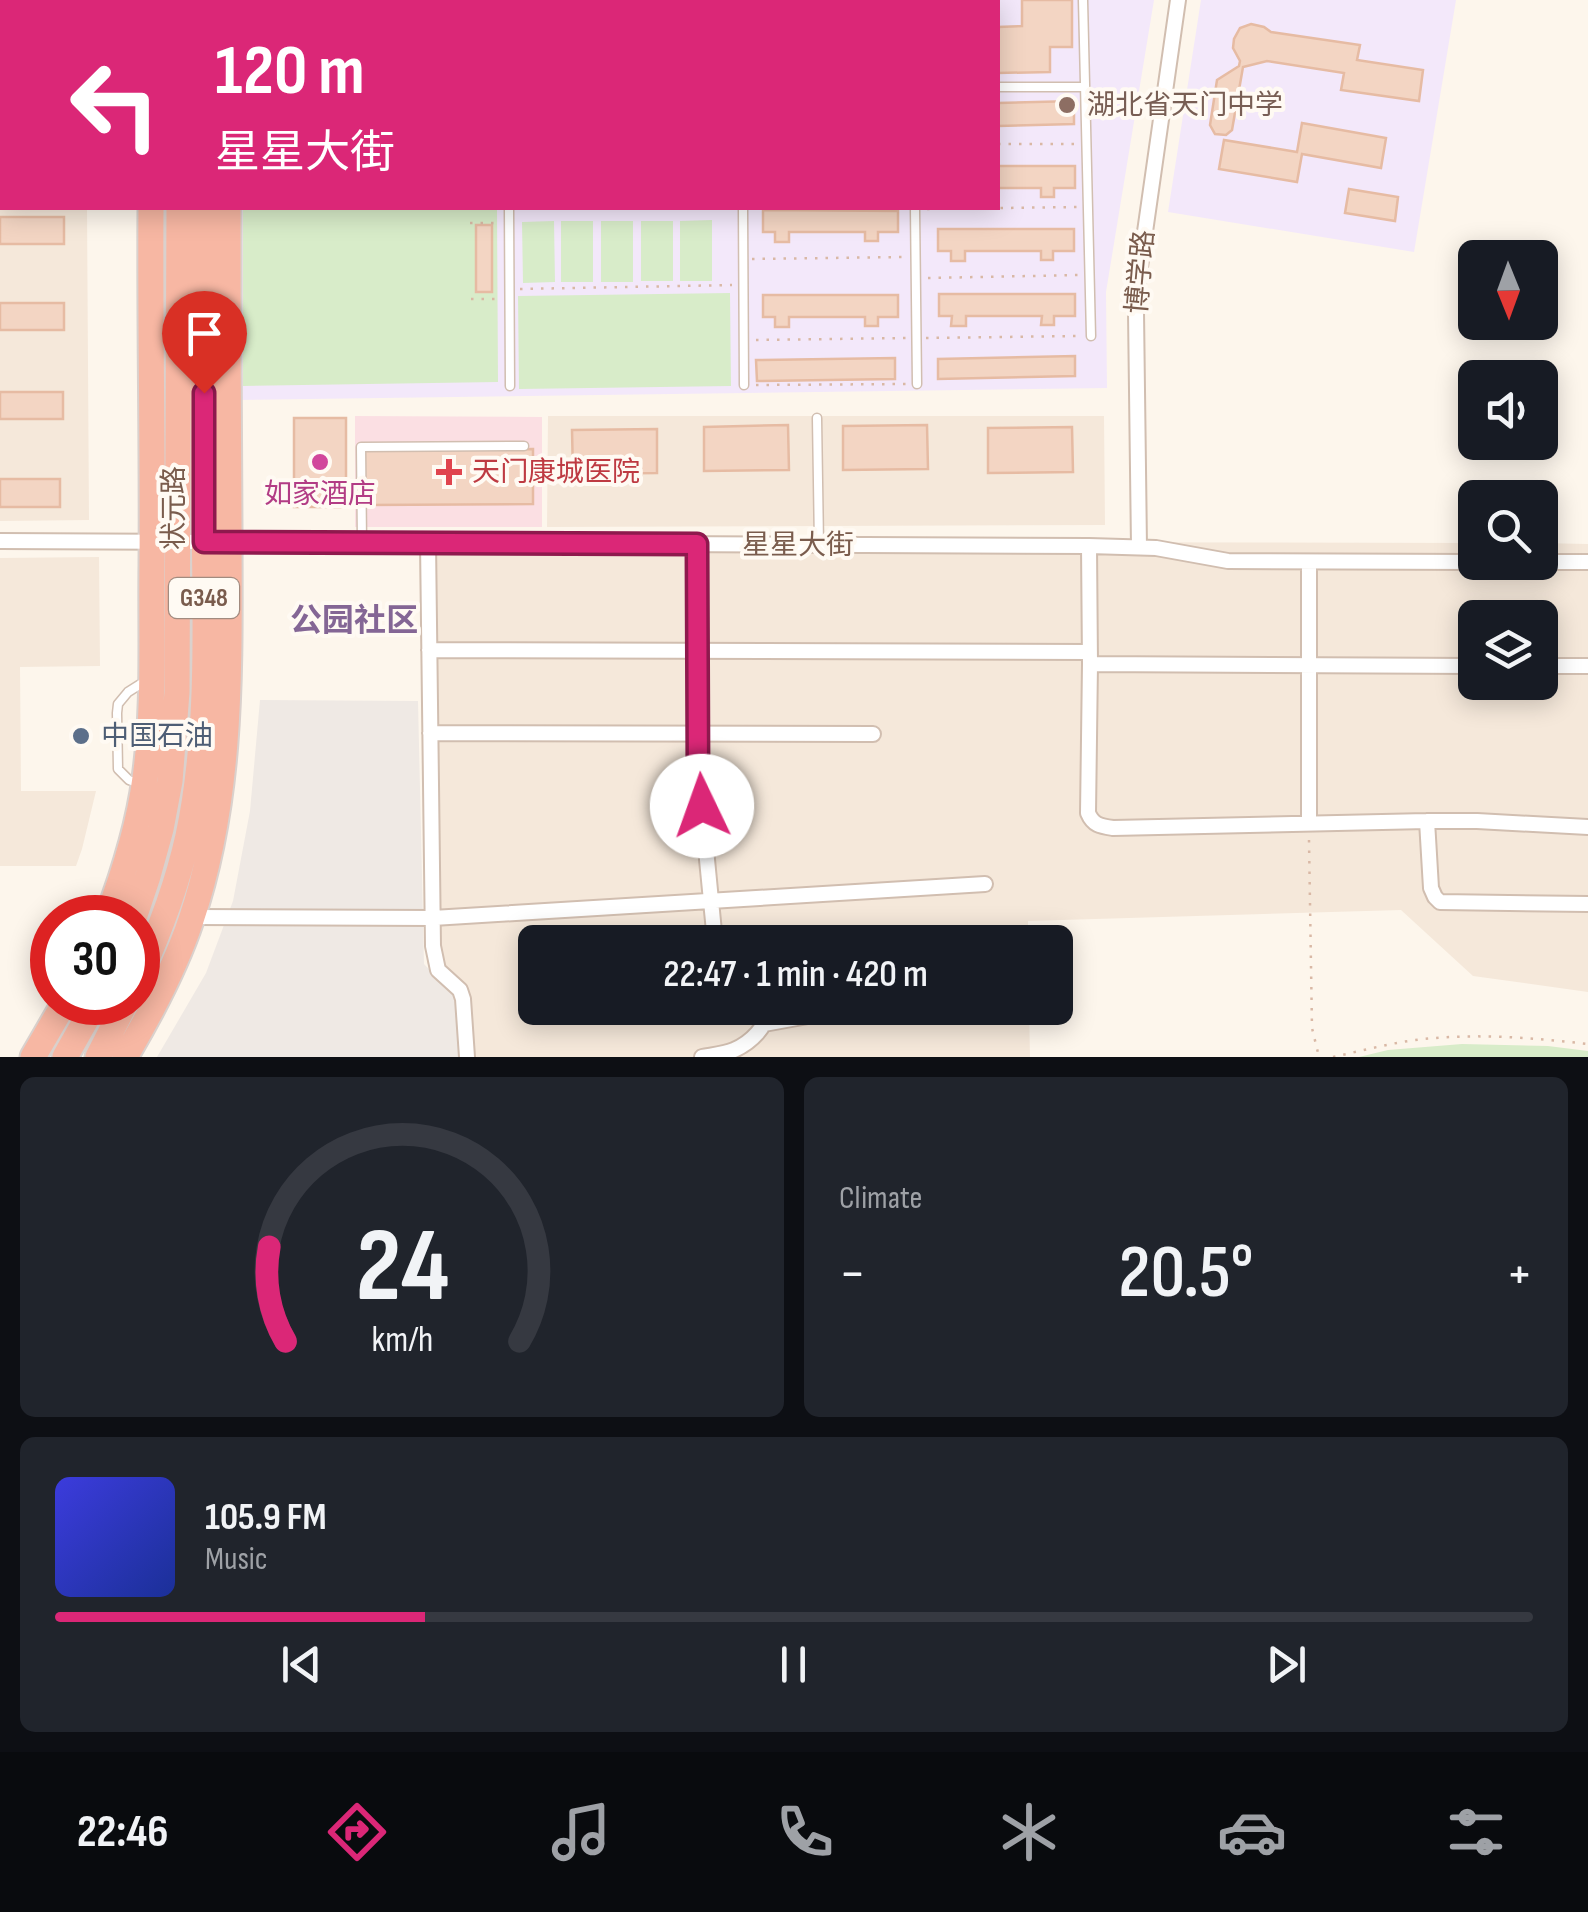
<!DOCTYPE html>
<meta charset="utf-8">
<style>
:root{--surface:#171b24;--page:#20242c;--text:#f1f3f6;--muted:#9ea1a6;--line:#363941;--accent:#db2777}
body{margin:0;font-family:"Sofia Sans Condensed","Noto Sans SC",sans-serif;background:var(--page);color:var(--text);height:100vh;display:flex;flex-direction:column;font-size:38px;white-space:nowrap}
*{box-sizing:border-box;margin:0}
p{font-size:32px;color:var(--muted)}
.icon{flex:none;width:55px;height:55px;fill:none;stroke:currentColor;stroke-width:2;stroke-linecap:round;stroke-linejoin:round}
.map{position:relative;height:1057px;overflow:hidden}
.sheet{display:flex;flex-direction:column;gap:20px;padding:20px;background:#0d0f14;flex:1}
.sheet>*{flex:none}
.guide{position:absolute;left:0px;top:0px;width:1000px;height:210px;box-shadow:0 5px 25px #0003;background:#db2777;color:#fff;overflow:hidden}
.needle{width:65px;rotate:179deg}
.controls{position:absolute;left:1458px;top:240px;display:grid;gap:20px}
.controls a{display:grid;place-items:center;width:100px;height:100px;border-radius:15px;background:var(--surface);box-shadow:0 5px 25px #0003;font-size:50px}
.speed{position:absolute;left:30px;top:895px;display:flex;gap:20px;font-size:50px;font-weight:700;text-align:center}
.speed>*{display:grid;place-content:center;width:130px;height:130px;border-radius:50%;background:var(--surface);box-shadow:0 5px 25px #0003;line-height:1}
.speed .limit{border:15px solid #d22;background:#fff;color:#111}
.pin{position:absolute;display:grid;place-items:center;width:85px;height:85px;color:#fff;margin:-102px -42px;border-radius:50% 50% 50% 0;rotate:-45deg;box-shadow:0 0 10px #0007}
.pin .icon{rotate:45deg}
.me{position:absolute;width:110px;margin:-55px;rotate:357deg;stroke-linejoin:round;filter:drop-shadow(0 0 8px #0008)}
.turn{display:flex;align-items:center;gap:35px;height:210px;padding:0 50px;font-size:45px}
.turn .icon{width:130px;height:130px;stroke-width:2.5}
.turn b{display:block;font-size:70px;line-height:85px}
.big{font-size:75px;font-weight:600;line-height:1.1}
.sheet .widget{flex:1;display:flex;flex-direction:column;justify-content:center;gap:15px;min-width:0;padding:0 35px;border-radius:15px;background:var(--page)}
.sheet .dial{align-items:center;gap:0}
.dial svg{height:260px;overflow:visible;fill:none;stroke:var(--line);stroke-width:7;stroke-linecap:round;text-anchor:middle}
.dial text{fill:var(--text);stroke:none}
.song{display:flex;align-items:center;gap:30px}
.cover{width:120px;height:120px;border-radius:15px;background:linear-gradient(135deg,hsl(240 70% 55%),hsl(230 70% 35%))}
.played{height:10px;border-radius:5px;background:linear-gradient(90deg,var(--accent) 25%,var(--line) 25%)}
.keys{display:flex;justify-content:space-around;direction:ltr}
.heat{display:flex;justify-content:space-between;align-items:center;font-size:55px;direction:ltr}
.sheet .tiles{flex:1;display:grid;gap:20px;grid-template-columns:1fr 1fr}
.widget:last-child{grid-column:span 2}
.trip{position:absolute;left:518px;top:925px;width:555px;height:100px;border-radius:15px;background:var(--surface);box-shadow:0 5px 25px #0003;font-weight:600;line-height:100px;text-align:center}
.tab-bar{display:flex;height:160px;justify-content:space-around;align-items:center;background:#090b0e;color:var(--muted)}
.tab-bar .icon{width:70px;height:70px}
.tab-bar .selected{color:var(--accent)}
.tab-bar b{font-size:45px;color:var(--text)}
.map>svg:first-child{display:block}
.residential{fill:#f5e8da;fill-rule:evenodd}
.industrial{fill:#efe9e4}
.education{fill:#f3e8fa}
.medical{fill:#fbdfe3}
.green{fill:#d8ecc9}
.building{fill:#f3d5c3;stroke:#e6bba3;stroke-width:2.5}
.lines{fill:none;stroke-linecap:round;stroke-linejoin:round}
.lane-casing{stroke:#d1beb0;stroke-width:11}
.street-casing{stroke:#d1beb0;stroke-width:18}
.highway-casing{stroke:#dad1cd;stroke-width:29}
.path{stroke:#d9b8a5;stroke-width:2.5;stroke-dasharray:2.5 8;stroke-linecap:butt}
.lane{stroke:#fff;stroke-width:8}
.street{stroke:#fff;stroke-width:14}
.highway{stroke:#f7b7a3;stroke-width:25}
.route-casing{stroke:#8e194d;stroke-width:25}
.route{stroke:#db2777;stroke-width:18}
.education-dot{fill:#8d6e63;stroke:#fffaf3;stroke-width:4}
.hotel-dot{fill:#d1479c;stroke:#fffaf3;stroke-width:4}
.health-dot{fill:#e0444e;stroke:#fffaf3;stroke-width:4}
.service-dot{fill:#5c6f8a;stroke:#fffaf3;stroke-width:4}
.labels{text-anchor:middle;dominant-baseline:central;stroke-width:8;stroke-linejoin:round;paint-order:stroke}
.shield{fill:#fffaf3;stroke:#a28b7f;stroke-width:2.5}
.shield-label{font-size:25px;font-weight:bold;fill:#7a5c4d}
.education-label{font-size:28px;fill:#785e54;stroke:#fffaf3;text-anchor:start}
.street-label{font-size:28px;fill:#7a5c4d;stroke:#fffaf3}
.health-label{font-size:28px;fill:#be3a42;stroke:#fffaf3;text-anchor:start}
.hotel-label{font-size:28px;fill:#b23c85;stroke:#fffaf3}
.service-label{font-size:28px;fill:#4e5e75;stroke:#fffaf3;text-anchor:start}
.quarter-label{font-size:32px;font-weight:bold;fill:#846695;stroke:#fffaf3}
</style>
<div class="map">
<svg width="1588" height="1057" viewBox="0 0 1588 1057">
<rect width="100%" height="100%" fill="#fdf6ec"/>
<!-- residential -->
<path class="residential" d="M0 103H2V208H87L89 520 0 521Z
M548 416H1104L1105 525 547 527Z
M419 541 1475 543V562H1540V543L1588 544V992L1473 976 1401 910 1028 921V942H535V1008H1029L1030 1057H463L458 995 427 963ZM1475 618H1540V682H1475Z
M99 557 100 666 20 667 21 791H96L82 849 76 866H0V558Z"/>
<!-- industrial -->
<path class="industrial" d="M260 700 418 701 424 964 456 998 461 1057H157L206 973 233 901 250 811Z"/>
<!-- education -->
<path class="education" d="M232 0H1154L1106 292 1107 388 234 400 233 208H998V2H232Z
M1201 0H1456L1414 252 1168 212Z"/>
<!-- medical -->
<path class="medical" d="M355 416 542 417V527H355Z"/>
<!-- green -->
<path class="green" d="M243 208H497L498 382 243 386Z
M712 220V281H680V221Z
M554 221 555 282 523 283 522 222Z
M561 221H593V282H561Z
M601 221H633V282H601Z
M641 221H673V281H641Z
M730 293 731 386 519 389 518 296Z
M1462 1044 1548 1046 1588 1051V1057H1359L1388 1050Z"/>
<!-- building -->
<path class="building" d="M1022 0H1072V47H1050V72L998 73V27L1022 26Z
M1251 24 1264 27 1271 32 1360 45 1357 60 1423 70 1419 101 1341 90 1344 73 1267 61 1243 67 1232 130 1226 135 1215 134 1210 125 1217 80 1239 66 1240 61 1233 48 1234 39 1240 28Z
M1074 101V124L998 126V103Z
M1302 123 1386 138 1381 168 1302 154 1297 182 1219 169 1224 140 1297 152Z
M998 166H1075V188H1054V197H1041V188H998Z
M1349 189 1398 197 1395 221 1345 213Z
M763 210 898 211V232H878V241H865V232H789V242H775V232H763Z
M0 217H64V244H0Z
M476 225H492V292H476Z
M938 229H1074V251H1053V260H1041V251H965V261H951V251H938Z
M939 294H1075V316H1054V325H1041L1042 316H966V326H951L952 316H939Z
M763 295H898V317H878V326H865V317H789V327H775V317H763Z
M0 303H64V330H0Z
M1075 356V376L938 379V359Z
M895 358V379L757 381 756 360Z
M0 392H63V419H0Z
M294 418H346V507H294Z
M788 425 789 470 704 471V427Z
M927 425 928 469 843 470V426Z
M1072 427 1073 472 988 473V428Z
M657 429V473L573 474 572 430Z
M533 449V504L365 505 364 450Z
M0 479H60V507H0Z"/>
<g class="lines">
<defs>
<path id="lane" d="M507 0V2
M742 0V2
M911 0V2
M1083 0 1091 336
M998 87H1085
M509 208 510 386
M743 208 744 385
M915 208 917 384
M817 418 819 545
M362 542 361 447 524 446
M140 784 129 780 118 769 117 713 118 704 128 692 147 680"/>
<path id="street" d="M0 89H2
M0 541 1089 546 1156 548 1228 561 1475 562
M428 542 433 946 438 970 460 990 463 999 467 1057
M697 544 699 777 715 942
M1089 546 1090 664 1088 813C1093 825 1100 826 1113 828L1427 821H1477L1588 827
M1139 547 1136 312 1138 281 1178 0
M1309 562V823
M1540 562H1588
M429 650 1090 652
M1090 664 1475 666
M1540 666H1588
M430 733 873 734
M1427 821 1431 888 1435 897 1440 902 1588 904
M192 917 433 918 985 884
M764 1024 852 1008
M702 1057C713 1055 725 1054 734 1050 750 1043 769 1026 767 1008"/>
<path id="highway" d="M227 0V2
M151 2V0
M180 2V0
M203 2V0
M107 918C124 873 139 825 145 778 155 708 151 636 152 565 153 446 150 327 151 208
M134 918 148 876 161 829 170 781 177 692 179 208
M138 979C159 933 177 886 188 836 210 733 205 616 204 511 204 410 203 309 203 208
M33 1057 65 1002
M65 1057 96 1002
M98 1057 126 1002
M125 1057C151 1013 175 968 191 920 234 793 229 660 229 527 228 421 228 314 228 208"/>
</defs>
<!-- lane casing -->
<use href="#lane" class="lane-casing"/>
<!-- street casing -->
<use href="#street" class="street-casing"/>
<!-- highway casing -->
<use href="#highway" class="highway-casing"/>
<!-- path -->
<path class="path" d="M822 0 824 2
M872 2V0
M890 2 900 1
M998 144H1076
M927 209 1079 207
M470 223H497
M752 259 904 257
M928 278 1080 275
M520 289 732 285
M471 299H498
M926 338 1078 336
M756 340 908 338
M756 385 908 384
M1309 840 1312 1028 1319 1057
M1333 1057C1356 1052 1379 1046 1402 1042 1463 1032 1527 1037 1588 1044"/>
<!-- lane -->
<use href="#lane" class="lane"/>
<!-- street -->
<use href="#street" class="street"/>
<!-- highway -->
<use href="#highway" class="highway"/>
</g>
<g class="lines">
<defs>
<path id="route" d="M204 393V542L697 544 698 777 702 806"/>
</defs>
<!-- route casing -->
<use href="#route" class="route-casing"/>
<!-- route -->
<use href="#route" class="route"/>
</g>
<!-- markers -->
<circle class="education-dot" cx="1067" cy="105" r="10"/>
<circle class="hotel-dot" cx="320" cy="462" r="10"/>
<path class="health-dot" d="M444 457h10v10h10v10h-10v10h-10v-10h-10v-10h10z"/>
<circle class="service-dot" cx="81" cy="736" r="10"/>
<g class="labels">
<!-- shield labels -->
<rect class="shield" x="169" y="578" width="70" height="40" rx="8"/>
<g class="shield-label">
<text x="204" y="598">G348</text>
</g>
<!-- education labels -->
<g class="education-label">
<text x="1087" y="105">湖北省天门中学</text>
</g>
<!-- street labels -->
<g class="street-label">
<text transform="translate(1141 272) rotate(-85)">博学路</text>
<text transform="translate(174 508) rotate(-90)">状元路</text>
<text x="798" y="545">星星大街</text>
</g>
<!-- health labels -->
<g class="health-label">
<text x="472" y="472">天门康城医院</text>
</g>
<!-- hotel labels -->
<g class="hotel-label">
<text x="320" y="494">如家酒店</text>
</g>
<!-- service labels -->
<g class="service-label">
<text x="101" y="736">中国石油</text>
</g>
<!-- quarter labels -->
<g class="quarter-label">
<text x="354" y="621">公园社区</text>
</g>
</g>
</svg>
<div class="controls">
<a><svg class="needle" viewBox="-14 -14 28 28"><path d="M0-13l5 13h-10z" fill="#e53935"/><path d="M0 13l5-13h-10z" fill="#9ea1a6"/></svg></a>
<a><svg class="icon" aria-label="sound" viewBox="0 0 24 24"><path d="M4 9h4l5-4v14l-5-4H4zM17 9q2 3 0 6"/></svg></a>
<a><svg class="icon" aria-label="search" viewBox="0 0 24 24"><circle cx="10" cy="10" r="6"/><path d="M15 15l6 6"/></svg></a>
<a><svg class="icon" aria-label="layers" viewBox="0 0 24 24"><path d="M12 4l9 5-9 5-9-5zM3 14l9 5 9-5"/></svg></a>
</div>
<div class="speed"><div class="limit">30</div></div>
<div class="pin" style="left:204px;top:393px;background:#d93025"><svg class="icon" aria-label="arrive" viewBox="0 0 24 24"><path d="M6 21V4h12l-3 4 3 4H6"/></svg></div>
<svg class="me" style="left:702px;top:806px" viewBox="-20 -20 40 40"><circle r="19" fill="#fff"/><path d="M0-13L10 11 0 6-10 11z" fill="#db2777"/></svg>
<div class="trip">22:47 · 1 min · 420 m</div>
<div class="guide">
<div class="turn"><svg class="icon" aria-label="left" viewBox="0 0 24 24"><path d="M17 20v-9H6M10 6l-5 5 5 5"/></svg><div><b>120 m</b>星星大街</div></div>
</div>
</div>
<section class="sheet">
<div class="tiles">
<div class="widget dial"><svg viewBox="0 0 100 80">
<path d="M14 69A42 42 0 1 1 86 69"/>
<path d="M14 69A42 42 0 0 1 9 40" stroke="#db2777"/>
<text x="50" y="56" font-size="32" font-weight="700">24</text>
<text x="50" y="72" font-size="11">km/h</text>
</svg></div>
<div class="widget"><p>Climate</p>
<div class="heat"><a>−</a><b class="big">20.5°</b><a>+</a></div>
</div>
<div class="widget">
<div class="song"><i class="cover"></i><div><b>105.9 FM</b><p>Music</p></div></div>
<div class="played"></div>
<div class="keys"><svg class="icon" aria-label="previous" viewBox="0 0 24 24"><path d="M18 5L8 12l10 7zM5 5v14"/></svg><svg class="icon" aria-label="pause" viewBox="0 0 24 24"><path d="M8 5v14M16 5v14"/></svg><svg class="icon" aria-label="next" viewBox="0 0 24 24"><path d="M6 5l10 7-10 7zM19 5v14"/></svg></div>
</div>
</div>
</section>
<nav class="tab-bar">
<b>22:46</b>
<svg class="icon selected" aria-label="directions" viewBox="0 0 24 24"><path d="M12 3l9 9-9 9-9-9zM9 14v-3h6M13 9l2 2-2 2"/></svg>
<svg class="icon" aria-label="music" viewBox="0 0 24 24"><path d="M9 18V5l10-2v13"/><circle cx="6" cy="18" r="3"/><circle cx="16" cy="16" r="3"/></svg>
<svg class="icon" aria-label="phone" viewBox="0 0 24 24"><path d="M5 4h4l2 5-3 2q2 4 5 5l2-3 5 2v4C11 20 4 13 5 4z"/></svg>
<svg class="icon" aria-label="climate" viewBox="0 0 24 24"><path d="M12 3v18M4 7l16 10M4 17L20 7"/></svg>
<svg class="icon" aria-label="car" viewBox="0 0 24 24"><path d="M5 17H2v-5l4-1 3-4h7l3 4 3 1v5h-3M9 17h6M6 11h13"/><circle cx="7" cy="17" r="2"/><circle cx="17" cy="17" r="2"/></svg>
<svg class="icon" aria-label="filters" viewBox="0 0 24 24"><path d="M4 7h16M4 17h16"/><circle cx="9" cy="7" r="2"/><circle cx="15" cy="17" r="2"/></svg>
</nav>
